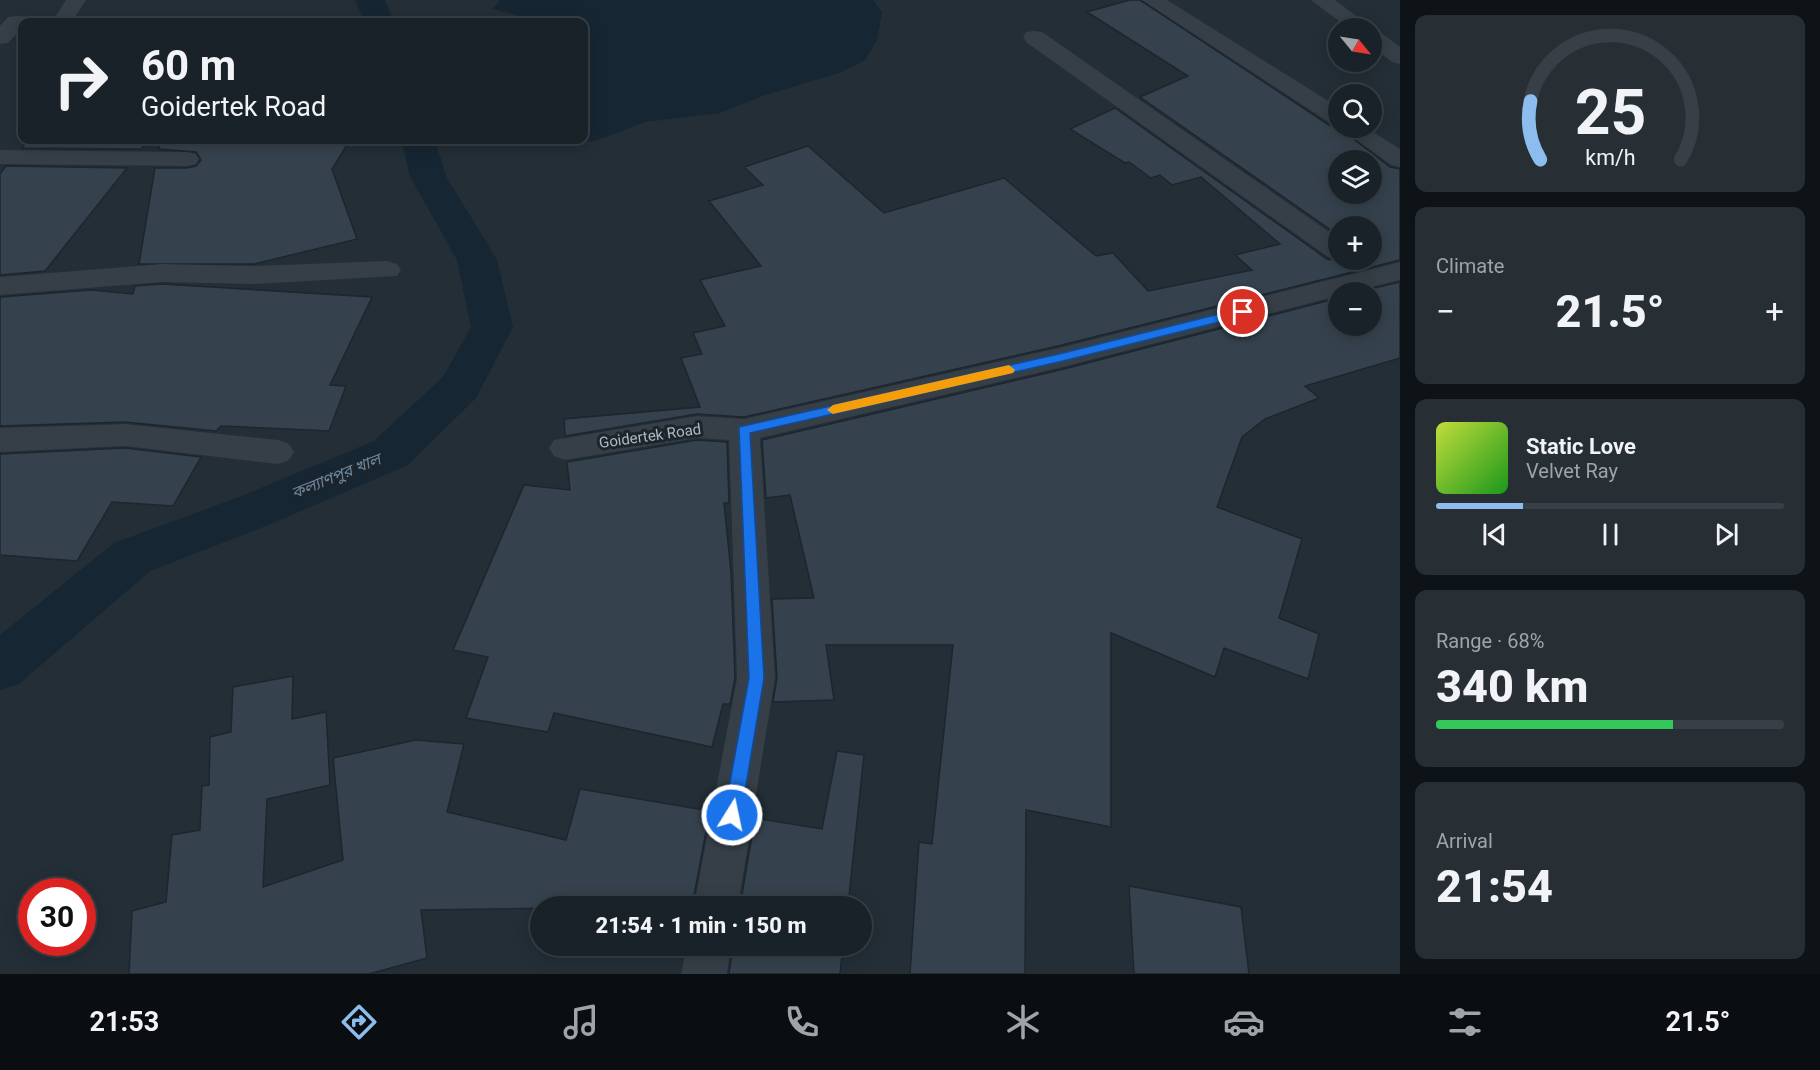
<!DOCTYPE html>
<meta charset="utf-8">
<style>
:root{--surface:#1a2229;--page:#272f35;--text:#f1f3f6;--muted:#9fa4a8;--line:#383f46;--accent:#8cbdee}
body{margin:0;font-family:Roboto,"Noto Sans Bengali",sans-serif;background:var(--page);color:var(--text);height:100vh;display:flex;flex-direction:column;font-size:22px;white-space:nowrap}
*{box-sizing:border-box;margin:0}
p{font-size:20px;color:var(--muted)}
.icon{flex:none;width:33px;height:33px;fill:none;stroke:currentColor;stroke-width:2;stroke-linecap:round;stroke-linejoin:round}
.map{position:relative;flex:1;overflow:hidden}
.side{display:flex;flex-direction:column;gap:15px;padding:15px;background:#0e1317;width:420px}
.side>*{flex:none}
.banner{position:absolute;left:18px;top:18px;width:570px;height:126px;border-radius:12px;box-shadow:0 3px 15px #0003,0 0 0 2px var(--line);background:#1a2229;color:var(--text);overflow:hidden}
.needle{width:39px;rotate:120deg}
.tools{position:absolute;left:1328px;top:18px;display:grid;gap:12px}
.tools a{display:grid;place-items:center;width:54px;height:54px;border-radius:50%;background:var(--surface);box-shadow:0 3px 15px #0003,0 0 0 2px var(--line);font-size:30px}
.speed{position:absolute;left:18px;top:878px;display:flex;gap:12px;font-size:30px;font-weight:700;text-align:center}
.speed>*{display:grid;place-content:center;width:78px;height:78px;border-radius:50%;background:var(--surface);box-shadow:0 3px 15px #0003,0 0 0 2px var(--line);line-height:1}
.speed .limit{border:9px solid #d22;background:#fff;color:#111}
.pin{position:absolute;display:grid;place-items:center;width:51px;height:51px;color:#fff;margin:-26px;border:3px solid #fff;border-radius:50%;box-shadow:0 2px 6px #0007}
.me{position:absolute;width:66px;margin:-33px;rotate:10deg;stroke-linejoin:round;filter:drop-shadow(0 0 4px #0008)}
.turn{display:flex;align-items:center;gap:21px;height:126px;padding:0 24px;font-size:27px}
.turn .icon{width:78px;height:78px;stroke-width:2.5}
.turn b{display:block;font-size:42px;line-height:51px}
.big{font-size:45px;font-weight:800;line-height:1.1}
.side .widget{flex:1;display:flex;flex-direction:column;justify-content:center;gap:9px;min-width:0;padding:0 21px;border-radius:12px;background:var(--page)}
.side .dial{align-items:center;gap:0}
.dial svg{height:156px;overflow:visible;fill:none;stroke:var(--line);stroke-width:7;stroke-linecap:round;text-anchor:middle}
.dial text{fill:var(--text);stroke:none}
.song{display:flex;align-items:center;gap:18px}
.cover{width:72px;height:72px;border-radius:9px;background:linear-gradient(135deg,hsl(70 70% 55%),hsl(120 70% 35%))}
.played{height:6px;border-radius:3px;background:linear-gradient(90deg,var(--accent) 25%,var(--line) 25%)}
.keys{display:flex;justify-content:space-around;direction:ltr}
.heat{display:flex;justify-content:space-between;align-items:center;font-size:33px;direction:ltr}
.charge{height:9px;border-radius:4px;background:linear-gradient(90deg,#34c759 68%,var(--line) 0)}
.trip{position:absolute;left:530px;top:896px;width:342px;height:60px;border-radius:30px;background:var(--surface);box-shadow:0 3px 15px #0003,0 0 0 2px var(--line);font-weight:800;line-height:60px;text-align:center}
.tabs{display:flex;height:96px;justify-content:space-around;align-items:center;background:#0a0e10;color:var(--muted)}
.tabs .icon{width:42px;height:42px}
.tabs .on{color:var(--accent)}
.tabs b{font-size:27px;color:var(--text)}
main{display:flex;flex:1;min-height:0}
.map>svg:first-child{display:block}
.water{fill:#172633}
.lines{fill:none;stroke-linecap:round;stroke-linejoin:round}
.canal{fill:#172633;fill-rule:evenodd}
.building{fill:#35424d;stroke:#1d262e;stroke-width:1.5;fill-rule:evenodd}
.minor{fill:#363f47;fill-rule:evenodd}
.route{fill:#1a73e8;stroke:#114b97;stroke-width:1.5}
.slow{fill:#f59e0b}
.labels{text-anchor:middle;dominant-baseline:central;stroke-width:6;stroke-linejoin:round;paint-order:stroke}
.street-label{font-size:15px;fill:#b1bac4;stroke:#1c242c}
.water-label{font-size:16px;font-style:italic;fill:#6d89a0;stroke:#1c242c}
</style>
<main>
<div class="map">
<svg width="1400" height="974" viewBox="0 0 1400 974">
<rect width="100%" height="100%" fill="#232e37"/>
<!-- water -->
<path class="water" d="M500 0H873L882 12 877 40 865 60 839 73 762 96 720 113 645 122 595 141 558 143 555 140H584V22H544L493 9Z"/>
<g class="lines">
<!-- canal -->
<path class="canal" d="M355 0H385L394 22H364Z
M401 140H435L446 176 497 260 513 327 476 398 408 465 273 523 150 571 19 684 0 690V635L114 543 239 497 374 441 443 377 471 327 457 260 410 176Z"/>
</g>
<!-- building -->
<path class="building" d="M1130 0H1140L1329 125 1338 127 1390 167 1400 169V260L1062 345 744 417 697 414 565 436 564 419 700 407 681 358 702 354 693 333 725 326 700 280 761 266 709 201 763 185 744 167 808 146 884 213 1004 178 1096 256 1113 253 1148 291 1252 270 1235 255 1280 244 1201 177 1172 185 1160 175 1151 178 1129 162 1125 163 1070 129 1115 108 1327 259 1338 261 1371 260V226H1338V235L1140 97 1188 76 1087 12ZM1338 160H1371V194H1338Z
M29 140H149L141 149 22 148Z
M160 140H350L332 169 357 239 254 264H139L155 168H187L196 166 201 160 196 152 159 149Z
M6 166 127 168 45 271 0 275V174Z
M1400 282V358L1305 386 1319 398 1265 419 1242 437 1217 507 1302 539 1279 618 1319 634 1308 679 1224 648 1215 677 1111 633V827L1026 810 1025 974H910L919 842 932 844 953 645H826L834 700 773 702 777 678 772 599 814 598 790 495 766 498 762 440 1064 369 1338 298V326H1371V292H1358Z
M162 284 372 297 330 385 346 386 329 431 221 426 216 431 125 422 0 426V297L91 290 133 294 135 286Z
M697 440 727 442 729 503H724L731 572 735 678 730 704H723L712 747 554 713 548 732 466 718 488 657 453 650 524 485 570 490 567 462Z
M125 448 201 457 173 506 112 502 77 561 0 555V454Z
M293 676 292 719 326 712 330 785 267 799 263 887 343 860 333 758 416 740 464 744 447 812 566 840 580 789 710 811 692 906 421 910 427 958 369 974H129L132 911 166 902 172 835 200 830 202 786 209 785 210 737 231 732 233 687Z
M837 751 864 755 848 906H740L755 818 822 829Z
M1129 886 1241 907 1249 974H1134Z
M733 945H843L840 974H729Z"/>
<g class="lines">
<!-- minor -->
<path class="minor" d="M66 0H86L72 22H52Z
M1142 0H1167L1338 107V125L1330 123Z
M1311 0H1335L1372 28H1348Z
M16 16 41 17 44 22H22V28L8 43 0 44V26L8 17Z
M1371 30 1379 31 1400 47V64L1392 62 1371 46Z
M1034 31 1042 32 1338 238V259L1328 257 1026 42 1023 37 1026 32Z
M1340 128H1367L1400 149V167L1391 165Z
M0 150 187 152 196 154 199 159 196 164 187 166 0 164Z
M387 261 397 264 401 270 397 276 255 284 162 282 0 295V277L162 264 255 266Z
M1400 262V280L1351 292H1338V296L1063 367 760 438 775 678 738 906H694L737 678 729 440 697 438 565 460 554 456 549 448 554 440 697 416 744 419 1063 347Z
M125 424 278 440 289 444 294 452 289 460 278 464 125 446 0 452V428Z
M687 945H731L727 974H681Z"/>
</g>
<!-- route -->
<path class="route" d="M1243 308 1249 312 1247 315 1063 361 750 433 764 678 741 815 738 821 732 823 726 821 724 815 749 678 739 427 1063 353Z"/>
<!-- slow -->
<path class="slow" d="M1009 365 1015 370 1013 373 833 414 827 410 833 405Z"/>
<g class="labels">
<!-- street labels -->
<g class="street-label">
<text transform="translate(650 436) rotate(-8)">Goidertek Road</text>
</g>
<!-- water labels -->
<g class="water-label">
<text transform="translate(336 476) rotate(-22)">কল্যাণপুর খাল</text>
</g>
</g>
</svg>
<div class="tools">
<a><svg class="needle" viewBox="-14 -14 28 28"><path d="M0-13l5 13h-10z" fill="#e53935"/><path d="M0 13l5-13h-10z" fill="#9fa4a8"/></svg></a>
<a><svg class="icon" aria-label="search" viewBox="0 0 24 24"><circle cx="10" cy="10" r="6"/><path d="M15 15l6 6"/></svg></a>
<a><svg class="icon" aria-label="layers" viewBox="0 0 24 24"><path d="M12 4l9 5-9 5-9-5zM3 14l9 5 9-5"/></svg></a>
<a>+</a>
<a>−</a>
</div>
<div class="speed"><div class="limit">30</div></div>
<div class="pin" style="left:1243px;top:312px;background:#d93025"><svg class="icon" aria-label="arrive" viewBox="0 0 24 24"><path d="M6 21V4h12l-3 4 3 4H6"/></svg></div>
<svg class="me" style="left:732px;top:815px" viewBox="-20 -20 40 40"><circle r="17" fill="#1a73e8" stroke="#fff" stroke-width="3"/><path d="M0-11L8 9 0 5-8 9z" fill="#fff"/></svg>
<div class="trip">21:54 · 1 min · 150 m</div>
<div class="banner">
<div class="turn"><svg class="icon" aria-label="right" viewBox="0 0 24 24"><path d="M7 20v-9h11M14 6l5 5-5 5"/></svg><div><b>60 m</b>Goidertek Road</div></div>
</div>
</div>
<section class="side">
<div class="widget dial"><svg viewBox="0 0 100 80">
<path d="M14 69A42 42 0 1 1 86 69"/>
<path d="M14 69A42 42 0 0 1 9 39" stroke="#8cbdee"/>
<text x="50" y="56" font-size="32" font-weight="700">25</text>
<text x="50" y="72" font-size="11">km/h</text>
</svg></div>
<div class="widget"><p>Climate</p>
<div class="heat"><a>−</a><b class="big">21.5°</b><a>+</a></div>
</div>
<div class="widget">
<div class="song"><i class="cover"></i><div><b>Static Love</b><p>Velvet Ray</p></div></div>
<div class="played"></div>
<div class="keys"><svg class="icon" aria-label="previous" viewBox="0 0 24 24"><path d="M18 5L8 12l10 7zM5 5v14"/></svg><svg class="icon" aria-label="pause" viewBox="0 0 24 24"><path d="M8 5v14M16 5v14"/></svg><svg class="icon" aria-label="next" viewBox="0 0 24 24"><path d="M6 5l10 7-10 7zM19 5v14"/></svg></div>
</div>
<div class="widget"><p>Range · 68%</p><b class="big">340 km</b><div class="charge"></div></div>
<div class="widget"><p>Arrival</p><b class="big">21:54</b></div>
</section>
</main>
<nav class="tabs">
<b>21:53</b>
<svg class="icon on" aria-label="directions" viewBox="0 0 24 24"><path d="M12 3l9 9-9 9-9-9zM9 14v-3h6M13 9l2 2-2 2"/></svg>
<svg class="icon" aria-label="music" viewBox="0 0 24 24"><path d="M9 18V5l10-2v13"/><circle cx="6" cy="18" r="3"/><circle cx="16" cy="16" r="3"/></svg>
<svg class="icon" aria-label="phone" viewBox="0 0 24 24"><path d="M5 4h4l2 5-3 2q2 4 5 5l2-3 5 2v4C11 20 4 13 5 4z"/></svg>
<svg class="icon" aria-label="climate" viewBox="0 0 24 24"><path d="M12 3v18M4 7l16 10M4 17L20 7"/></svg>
<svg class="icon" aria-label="car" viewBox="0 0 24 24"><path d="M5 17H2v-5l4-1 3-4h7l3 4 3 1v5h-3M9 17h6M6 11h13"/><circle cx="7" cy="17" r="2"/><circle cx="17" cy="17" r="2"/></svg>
<svg class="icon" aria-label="filters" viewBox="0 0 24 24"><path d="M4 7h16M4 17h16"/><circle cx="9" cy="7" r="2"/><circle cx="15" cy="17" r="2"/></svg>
<b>21.5°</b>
</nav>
